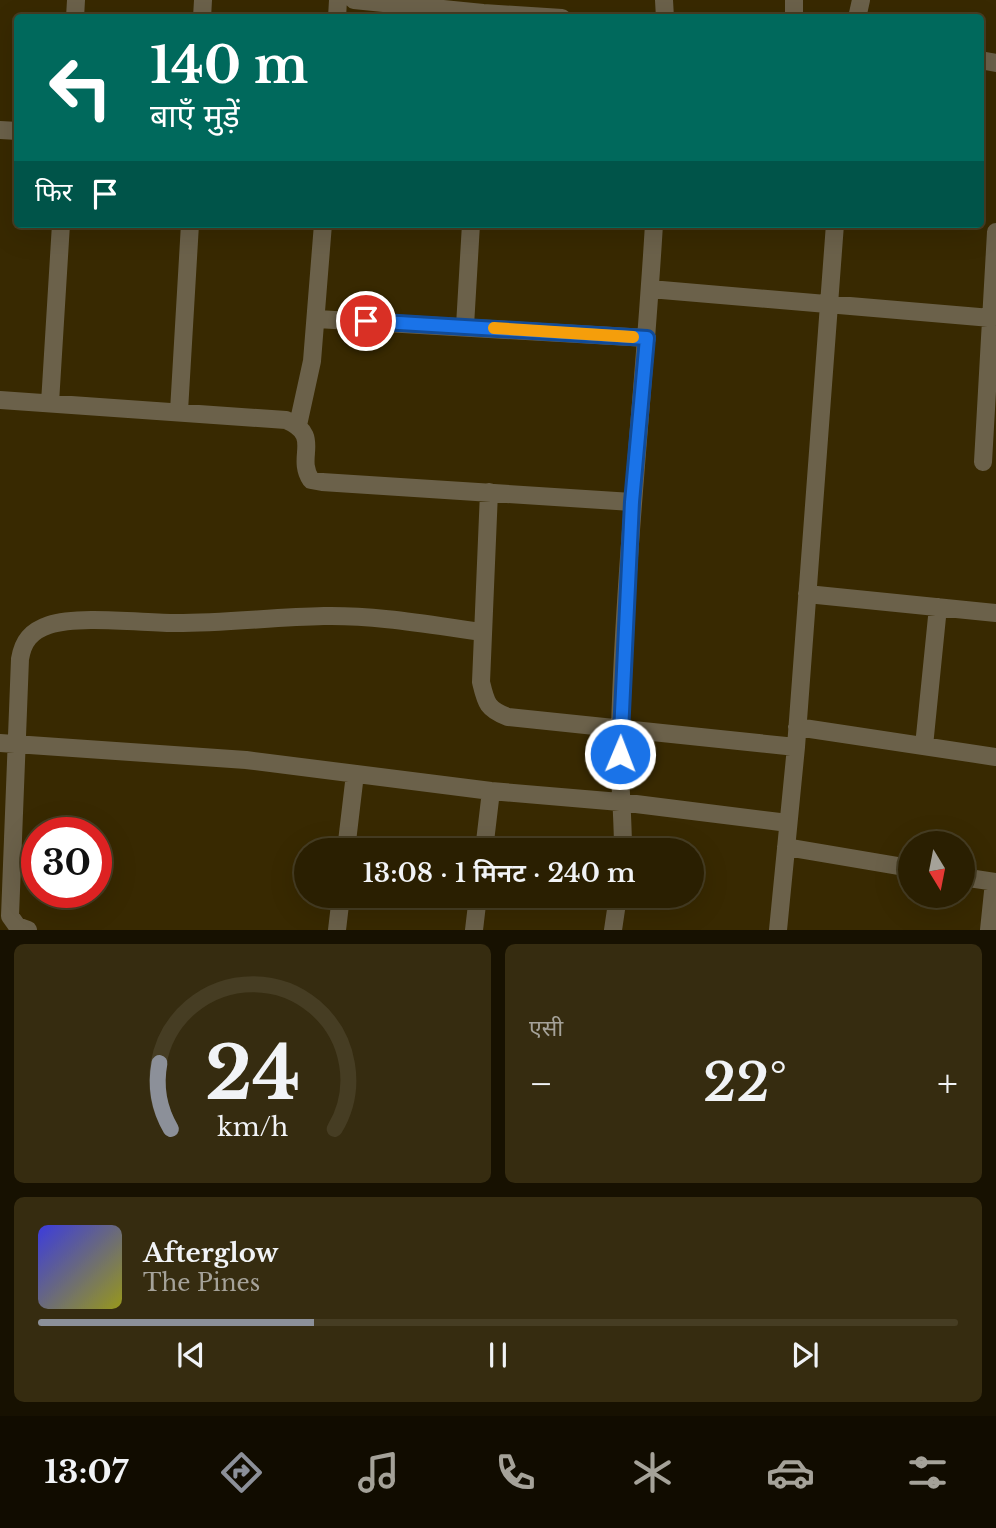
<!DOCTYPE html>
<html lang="hi">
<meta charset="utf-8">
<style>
:root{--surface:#2a1f01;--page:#362c10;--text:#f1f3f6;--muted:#a5a299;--line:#463d23;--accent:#8c9099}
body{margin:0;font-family:"Libre Baskerville","Noto Sans Devanagari",serif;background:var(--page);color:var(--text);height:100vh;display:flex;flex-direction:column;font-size:26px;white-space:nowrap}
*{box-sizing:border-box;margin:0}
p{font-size:23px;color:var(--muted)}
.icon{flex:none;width:38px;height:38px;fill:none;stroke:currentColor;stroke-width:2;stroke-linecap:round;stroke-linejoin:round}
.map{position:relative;height:930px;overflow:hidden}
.side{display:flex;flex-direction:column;gap:14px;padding:14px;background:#171101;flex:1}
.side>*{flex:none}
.guide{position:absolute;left:14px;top:14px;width:970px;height:214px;border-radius:7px;box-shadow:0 7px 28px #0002,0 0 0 2px var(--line);background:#00695c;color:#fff;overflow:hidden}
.needle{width:46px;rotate:170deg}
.tools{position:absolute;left:898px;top:831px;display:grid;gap:14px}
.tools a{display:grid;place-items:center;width:77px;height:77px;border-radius:50%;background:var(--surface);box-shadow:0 7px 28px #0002,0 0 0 2px var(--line);font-size:35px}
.speed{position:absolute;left:21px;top:817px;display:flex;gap:14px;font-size:35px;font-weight:700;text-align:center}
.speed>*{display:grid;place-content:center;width:91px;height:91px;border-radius:50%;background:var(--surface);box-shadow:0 7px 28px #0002,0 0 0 2px var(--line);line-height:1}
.speed .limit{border:10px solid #d22;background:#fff;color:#111}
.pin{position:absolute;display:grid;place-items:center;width:60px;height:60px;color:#fff;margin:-30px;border:4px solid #fff;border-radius:50%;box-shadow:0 2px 7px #0007}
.me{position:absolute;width:77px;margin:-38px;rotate:1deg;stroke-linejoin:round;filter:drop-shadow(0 0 5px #0008)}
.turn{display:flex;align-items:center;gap:24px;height:147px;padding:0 21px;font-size:32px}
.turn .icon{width:91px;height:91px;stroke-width:2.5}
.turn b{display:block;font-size:49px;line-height:60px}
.then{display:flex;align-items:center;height:66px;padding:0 21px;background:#0003;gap:14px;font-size:26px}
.big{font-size:52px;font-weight:600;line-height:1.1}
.side .widget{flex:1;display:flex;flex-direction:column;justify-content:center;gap:10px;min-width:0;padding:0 24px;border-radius:10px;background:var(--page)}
.side .dial{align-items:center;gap:0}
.dial svg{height:182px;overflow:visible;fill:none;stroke:var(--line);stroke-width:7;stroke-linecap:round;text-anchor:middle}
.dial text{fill:var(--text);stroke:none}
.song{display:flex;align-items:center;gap:21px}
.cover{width:84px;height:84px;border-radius:10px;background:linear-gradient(135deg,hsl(240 70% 55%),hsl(60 70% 35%))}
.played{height:7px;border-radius:4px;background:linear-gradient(90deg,var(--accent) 30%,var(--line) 30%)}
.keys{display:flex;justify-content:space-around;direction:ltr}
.heat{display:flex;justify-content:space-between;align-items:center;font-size:38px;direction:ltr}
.side .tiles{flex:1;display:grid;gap:14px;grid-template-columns:1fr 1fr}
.widget:last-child{grid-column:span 2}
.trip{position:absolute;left:294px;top:838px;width:410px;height:70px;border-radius:35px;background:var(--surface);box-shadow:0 7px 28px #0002,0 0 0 2px var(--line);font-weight:600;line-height:70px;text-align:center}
.tab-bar{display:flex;height:112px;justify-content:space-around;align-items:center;background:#110c00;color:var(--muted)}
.tab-bar .icon{width:49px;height:49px}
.tab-bar .active{color:var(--accent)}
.tab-bar b{font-size:32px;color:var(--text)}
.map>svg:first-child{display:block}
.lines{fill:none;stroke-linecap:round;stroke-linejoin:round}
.street{stroke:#6b614a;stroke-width:18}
.route-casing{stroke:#114b97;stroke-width:18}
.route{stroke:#1a73e8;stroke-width:12}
.slow{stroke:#f59e0b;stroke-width:12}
</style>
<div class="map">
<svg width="996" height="930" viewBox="0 0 996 930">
<rect width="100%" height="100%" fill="#382901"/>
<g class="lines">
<!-- street -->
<path class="street" d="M354 0 483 13 562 18
M664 0 665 18
M794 0V18
M75 18 76 0
M202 18 203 0
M337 18 338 0
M857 18 861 0
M980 60 996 63
M0 130 18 131
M650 289 991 318
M317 319 647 338
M465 326 471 224
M0 400 286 420C323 436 295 456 311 480L322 482 632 502
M50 403 61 224
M179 411 190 224
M298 425 312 361 323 224
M983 462 996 232
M489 492 481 682C486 703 487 709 508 717L796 747
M807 594 996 613
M797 727 996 757
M0 743 246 760 491 791 620 802 788 823
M924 746 938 607
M786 847 910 868
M346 850 355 774
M484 850 491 791
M623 850C623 810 618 769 620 728 625 560 644 392 654 224
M962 877 996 882
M28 930 17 926 10 916 20 659C23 641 31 631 49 625 78 615 143 623 176 623 225 623 275 617 324 616 377 615 431 625 483 632
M337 930 341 896
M474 930 478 896
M613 930 618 896
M778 930 796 747 835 224
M989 930 994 882"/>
</g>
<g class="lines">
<defs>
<path id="route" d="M366 321 647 338 632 502 620 754"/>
</defs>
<!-- route casing -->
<use href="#route" class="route-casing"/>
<!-- route -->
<use href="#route" class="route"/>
<!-- slow -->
<path class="slow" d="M494 328 633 337"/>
</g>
</svg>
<div class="tools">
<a><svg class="needle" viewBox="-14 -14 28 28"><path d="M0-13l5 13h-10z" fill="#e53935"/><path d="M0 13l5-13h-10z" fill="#a5a299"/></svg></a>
</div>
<div class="speed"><div class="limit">30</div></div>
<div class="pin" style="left:366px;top:321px;background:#d93025"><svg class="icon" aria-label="arrive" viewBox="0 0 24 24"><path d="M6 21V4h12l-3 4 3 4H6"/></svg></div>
<svg class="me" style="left:620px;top:754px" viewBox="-20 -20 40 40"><circle r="17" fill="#1a73e8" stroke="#fff" stroke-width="3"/><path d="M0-11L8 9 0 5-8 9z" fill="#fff"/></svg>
<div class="trip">13:08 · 1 मिनट · 240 m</div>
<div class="guide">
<div class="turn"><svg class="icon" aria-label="left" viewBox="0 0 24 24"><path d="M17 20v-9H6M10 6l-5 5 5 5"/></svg><div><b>140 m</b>बाएँ मुड़ें</div></div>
<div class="then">फिर<svg class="icon" aria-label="arrive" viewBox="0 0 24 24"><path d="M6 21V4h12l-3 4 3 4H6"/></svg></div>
</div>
</div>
<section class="side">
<div class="tiles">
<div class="widget dial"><svg viewBox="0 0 100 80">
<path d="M14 69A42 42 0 1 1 86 69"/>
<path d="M14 69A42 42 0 0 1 9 40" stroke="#8c9099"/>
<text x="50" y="56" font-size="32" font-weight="700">24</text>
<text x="50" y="72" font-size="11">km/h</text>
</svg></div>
<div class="widget"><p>एसी</p>
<div class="heat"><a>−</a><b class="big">22°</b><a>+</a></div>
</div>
<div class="widget">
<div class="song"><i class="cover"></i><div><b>Afterglow</b><p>The Pines</p></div></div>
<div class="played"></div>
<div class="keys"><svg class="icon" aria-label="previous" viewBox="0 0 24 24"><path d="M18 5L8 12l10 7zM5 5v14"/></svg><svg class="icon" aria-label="pause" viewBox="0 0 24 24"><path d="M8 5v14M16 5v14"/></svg><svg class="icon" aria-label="next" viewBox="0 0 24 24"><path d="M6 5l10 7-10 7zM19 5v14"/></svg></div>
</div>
</div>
</section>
<nav class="tab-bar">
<b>13:07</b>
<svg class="icon active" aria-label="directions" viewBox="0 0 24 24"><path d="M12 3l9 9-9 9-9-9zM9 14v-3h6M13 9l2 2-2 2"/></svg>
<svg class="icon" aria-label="music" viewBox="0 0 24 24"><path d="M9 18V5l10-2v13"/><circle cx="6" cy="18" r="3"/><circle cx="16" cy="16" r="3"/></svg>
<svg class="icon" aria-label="phone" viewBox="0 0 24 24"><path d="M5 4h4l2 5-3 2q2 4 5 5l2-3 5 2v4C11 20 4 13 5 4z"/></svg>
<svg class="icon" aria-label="climate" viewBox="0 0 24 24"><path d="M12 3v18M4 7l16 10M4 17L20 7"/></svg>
<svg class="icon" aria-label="car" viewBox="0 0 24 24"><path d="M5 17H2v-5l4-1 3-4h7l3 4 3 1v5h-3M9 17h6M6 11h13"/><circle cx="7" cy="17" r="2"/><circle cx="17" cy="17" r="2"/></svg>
<svg class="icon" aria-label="filters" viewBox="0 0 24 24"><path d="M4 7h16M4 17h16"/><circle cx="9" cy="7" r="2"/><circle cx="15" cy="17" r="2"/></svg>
</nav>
